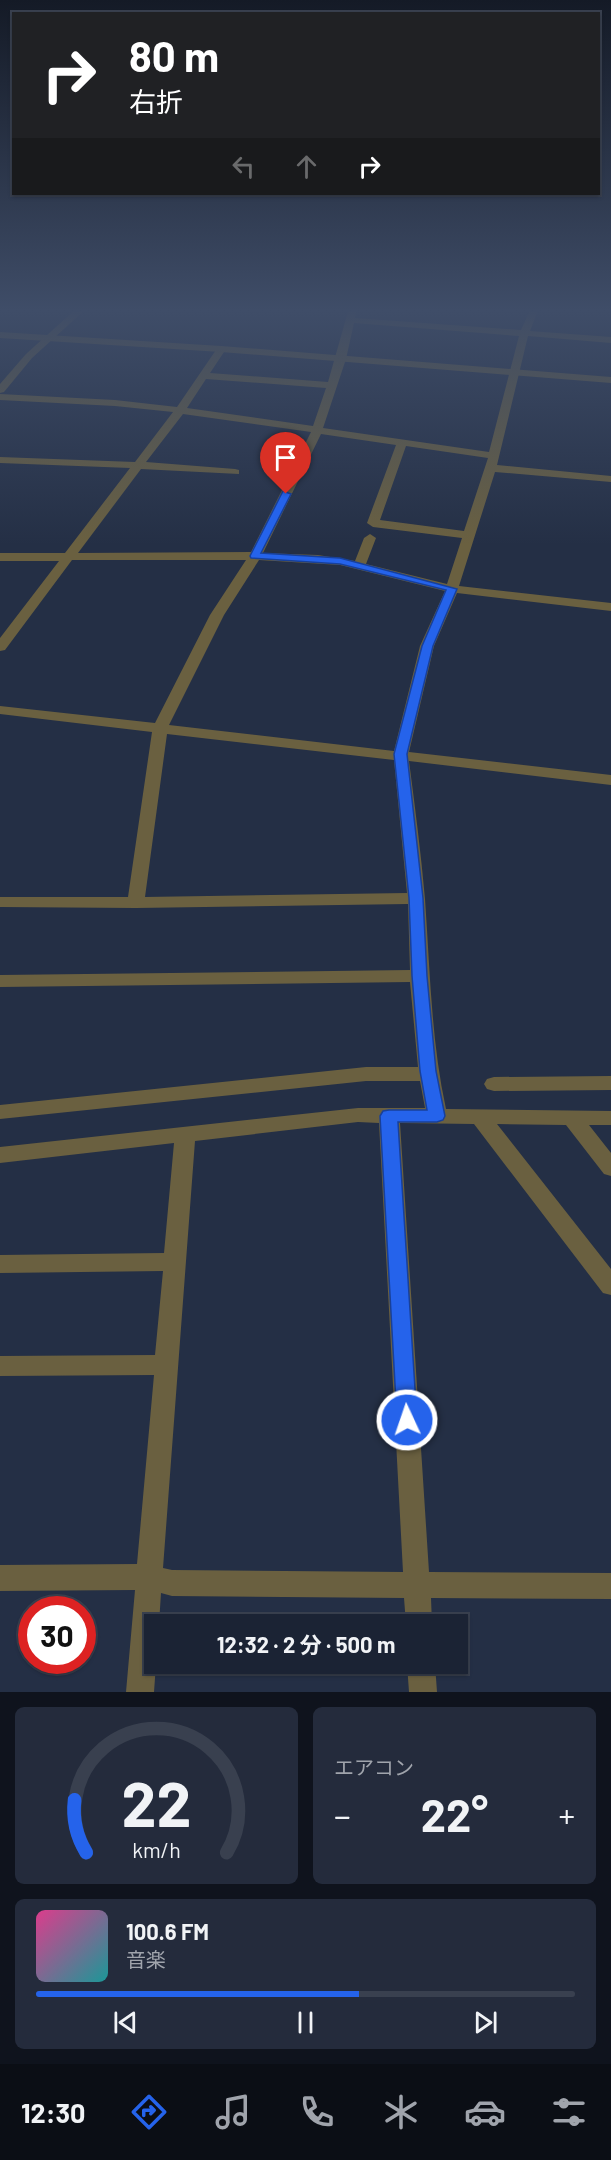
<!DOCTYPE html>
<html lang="ja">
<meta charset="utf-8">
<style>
:root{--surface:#1b2334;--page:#242b3c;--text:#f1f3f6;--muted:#a0a4ac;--line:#39404f;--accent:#2563eb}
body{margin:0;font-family:Barlow,"Noto Sans JP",sans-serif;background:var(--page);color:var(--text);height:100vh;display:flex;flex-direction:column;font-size:22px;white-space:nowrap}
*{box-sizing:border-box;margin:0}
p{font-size:20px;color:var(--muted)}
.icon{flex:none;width:33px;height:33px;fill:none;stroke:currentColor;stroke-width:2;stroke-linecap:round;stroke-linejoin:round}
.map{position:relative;height:1692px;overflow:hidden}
.sheet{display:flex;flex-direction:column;gap:15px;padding:15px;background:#0f131d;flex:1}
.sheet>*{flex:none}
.guide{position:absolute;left:12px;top:12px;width:588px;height:183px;border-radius:0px;box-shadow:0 2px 4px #0004,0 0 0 2px var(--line);background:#202124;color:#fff;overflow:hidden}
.speed{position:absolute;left:18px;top:1596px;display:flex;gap:12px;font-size:30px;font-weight:700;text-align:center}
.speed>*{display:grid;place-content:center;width:78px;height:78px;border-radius:50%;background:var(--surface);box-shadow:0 2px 4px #0004,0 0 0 2px var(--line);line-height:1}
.speed .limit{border:9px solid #d22;background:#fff;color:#111}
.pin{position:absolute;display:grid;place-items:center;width:51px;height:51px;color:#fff;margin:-62px -26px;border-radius:50% 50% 50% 0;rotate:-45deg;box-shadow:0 0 6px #0007}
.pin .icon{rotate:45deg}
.me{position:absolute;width:66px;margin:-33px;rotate:357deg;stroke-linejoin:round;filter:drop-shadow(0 0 4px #0008)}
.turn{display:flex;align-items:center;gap:21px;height:126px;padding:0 18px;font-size:27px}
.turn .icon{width:78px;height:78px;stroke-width:2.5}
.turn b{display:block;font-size:42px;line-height:51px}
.lanes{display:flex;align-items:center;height:57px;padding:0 18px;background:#0003;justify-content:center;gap:30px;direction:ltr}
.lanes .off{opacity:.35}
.big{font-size:45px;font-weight:700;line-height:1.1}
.sheet .widget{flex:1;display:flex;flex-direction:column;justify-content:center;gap:9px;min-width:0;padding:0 21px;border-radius:9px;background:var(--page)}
.sheet .dial{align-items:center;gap:0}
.dial svg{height:156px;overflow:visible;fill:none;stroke:var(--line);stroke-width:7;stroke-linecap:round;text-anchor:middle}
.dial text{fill:var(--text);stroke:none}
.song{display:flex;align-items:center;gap:18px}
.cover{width:72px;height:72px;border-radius:9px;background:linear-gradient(135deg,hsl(330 70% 55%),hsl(180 70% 35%))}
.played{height:6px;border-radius:3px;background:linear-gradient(90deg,var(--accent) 60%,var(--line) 60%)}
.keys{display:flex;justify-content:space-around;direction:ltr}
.heat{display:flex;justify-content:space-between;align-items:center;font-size:33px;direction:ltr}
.sheet .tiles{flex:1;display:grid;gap:15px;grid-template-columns:1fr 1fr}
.widget:last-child{grid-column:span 2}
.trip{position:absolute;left:144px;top:1614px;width:324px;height:60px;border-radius:0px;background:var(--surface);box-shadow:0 2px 4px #0004,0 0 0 2px var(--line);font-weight:700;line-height:60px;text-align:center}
.dock{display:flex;height:96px;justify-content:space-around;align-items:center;background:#0b0e15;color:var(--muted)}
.dock .icon{width:42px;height:42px}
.dock .on{color:var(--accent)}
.dock b{font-size:27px;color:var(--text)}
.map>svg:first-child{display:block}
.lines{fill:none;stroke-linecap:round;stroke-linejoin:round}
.minor{fill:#6a6040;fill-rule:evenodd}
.tertiary{fill:#6a6040;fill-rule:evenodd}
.route{fill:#2563eb;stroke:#184099;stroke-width:1.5}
</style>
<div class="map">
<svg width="611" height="1692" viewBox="0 0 611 1692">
<rect width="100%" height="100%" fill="#242f45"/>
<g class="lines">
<!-- minor -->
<path class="minor" d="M77 308H87L32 358 4 392 0 393V384L26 354Z
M349 308H357L355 318 521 330 531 308H539L530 331 611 337V343L528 336 497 465 611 476V482L495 472 459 586 611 603V611L457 593 434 646 409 752 611 775V785L409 761C415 807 421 853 425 899 430 969 431 1040 446 1109L611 1111V1125H589L611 1153V1176L604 1174 566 1125 497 1124 611 1269V1295L603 1293 474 1124 400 1123 429 1572 611 1573V1599L431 1598 432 1624H406L404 1598 172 1596 161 1593 159 1624H154L156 1664 154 1692H126L135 1590 0 1591V1565L137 1564 154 1375 0 1376V1356L155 1355 163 1271 0 1273V1255L164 1253 174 1143 0 1163V1147L358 1108H425L420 1081H366L0 1119V1105L366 1067H418L410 982 0 987V975L410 970 408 904 136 908 0 907V897H128L152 732 0 714V706L155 723 210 615 246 560H72L5 650 0 651V638L59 561H0V553H65L130 468 0 463V457L135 462 173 412 115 406 0 400V394L115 400 177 407 218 347 221 346 226 349 210 373 328 382ZM354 323 519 336 489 452 323 428 346 359ZM206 379 326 388 313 426 187 408ZM183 414 311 432 251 552 78 553 141 469 239 474V470L235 469 146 462ZM321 434 396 445 367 523 373 527 462 538 447 584 366 564 376 538 370 534 364 538 355 561 318 555 263 553ZM406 446 488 458 464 531 380 520ZM259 560 340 565 445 591 420 646 394 751 169 725 224 615ZM167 734 394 760 407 893 145 897ZM358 1122 379 1123 403 1572 172 1570 163 1568 195 1141Z
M611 1076V1090L494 1091 487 1089 484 1084 487 1079 494 1077Z
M407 1664H435L437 1692H409Z"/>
<!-- tertiary -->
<path class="tertiary" d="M0 332 221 346 611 377V383L221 352 0 338Z"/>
</g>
<!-- sky -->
<linearGradient id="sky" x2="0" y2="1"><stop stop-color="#141a26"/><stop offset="0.57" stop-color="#3f4d68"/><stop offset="1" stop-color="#3f4d68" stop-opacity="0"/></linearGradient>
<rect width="611" height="545" fill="url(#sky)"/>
<!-- route -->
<path class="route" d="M283 491 291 494 261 553 340 558 457 589 433 646 407 754 423 898 427 976 436 1071 445 1116 443 1120 437 1122H398L417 1420 414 1427 407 1429 400 1427 397 1420 380 1116 383 1111 389 1110H427L420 1071 412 976 409 898 394 754 422 646 446 590 340 564 251 558 250 556Z"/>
</svg>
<div class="speed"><div class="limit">30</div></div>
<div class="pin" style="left:286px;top:494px;background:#d93025"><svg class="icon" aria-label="arrive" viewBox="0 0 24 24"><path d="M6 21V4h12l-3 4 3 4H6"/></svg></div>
<svg class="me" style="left:407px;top:1420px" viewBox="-20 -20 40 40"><circle r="17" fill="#2563eb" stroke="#fff" stroke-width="3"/><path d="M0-11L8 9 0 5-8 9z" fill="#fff"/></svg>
<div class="trip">12:32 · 2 分 · 500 m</div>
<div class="guide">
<div class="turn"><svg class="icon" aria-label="right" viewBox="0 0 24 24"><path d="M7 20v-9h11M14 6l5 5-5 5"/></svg><div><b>80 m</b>右折</div></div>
<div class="lanes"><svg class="icon off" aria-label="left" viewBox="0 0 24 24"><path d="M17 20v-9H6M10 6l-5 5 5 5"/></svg><svg class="icon off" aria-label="ahead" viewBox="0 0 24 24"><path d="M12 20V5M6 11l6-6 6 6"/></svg><svg class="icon" aria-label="right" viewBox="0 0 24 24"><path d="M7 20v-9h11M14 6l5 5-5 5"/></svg></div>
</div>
</div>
<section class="sheet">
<div class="tiles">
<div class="widget dial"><svg viewBox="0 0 100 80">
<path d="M14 69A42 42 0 1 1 86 69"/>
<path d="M14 69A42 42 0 0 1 8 42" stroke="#2563eb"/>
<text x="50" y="56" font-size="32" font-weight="700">22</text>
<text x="50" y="72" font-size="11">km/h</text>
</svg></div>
<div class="widget"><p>エアコン</p>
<div class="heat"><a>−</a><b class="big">22°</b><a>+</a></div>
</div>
<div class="widget">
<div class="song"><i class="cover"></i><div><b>100.6 FM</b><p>音楽</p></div></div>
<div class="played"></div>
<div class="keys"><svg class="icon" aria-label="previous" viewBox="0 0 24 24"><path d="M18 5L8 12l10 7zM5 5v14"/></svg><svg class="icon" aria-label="pause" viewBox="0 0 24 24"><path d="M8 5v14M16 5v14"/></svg><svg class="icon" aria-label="next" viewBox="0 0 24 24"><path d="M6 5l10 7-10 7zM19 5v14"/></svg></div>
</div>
</div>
</section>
<nav class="dock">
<b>12:30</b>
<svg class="icon on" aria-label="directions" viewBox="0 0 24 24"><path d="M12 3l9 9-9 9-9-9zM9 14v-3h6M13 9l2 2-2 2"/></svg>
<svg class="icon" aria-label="music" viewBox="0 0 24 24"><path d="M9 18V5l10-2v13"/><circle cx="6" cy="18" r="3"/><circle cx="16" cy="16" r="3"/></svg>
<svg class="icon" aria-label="phone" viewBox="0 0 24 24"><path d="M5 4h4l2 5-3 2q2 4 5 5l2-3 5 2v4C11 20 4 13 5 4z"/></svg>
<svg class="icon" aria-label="climate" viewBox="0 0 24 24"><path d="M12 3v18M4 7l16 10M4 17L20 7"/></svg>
<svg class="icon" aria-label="car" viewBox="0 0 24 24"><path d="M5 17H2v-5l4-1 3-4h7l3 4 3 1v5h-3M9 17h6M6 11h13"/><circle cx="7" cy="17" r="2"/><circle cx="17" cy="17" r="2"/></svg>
<svg class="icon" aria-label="filters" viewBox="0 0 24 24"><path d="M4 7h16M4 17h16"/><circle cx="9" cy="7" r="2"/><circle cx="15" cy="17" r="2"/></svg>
</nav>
